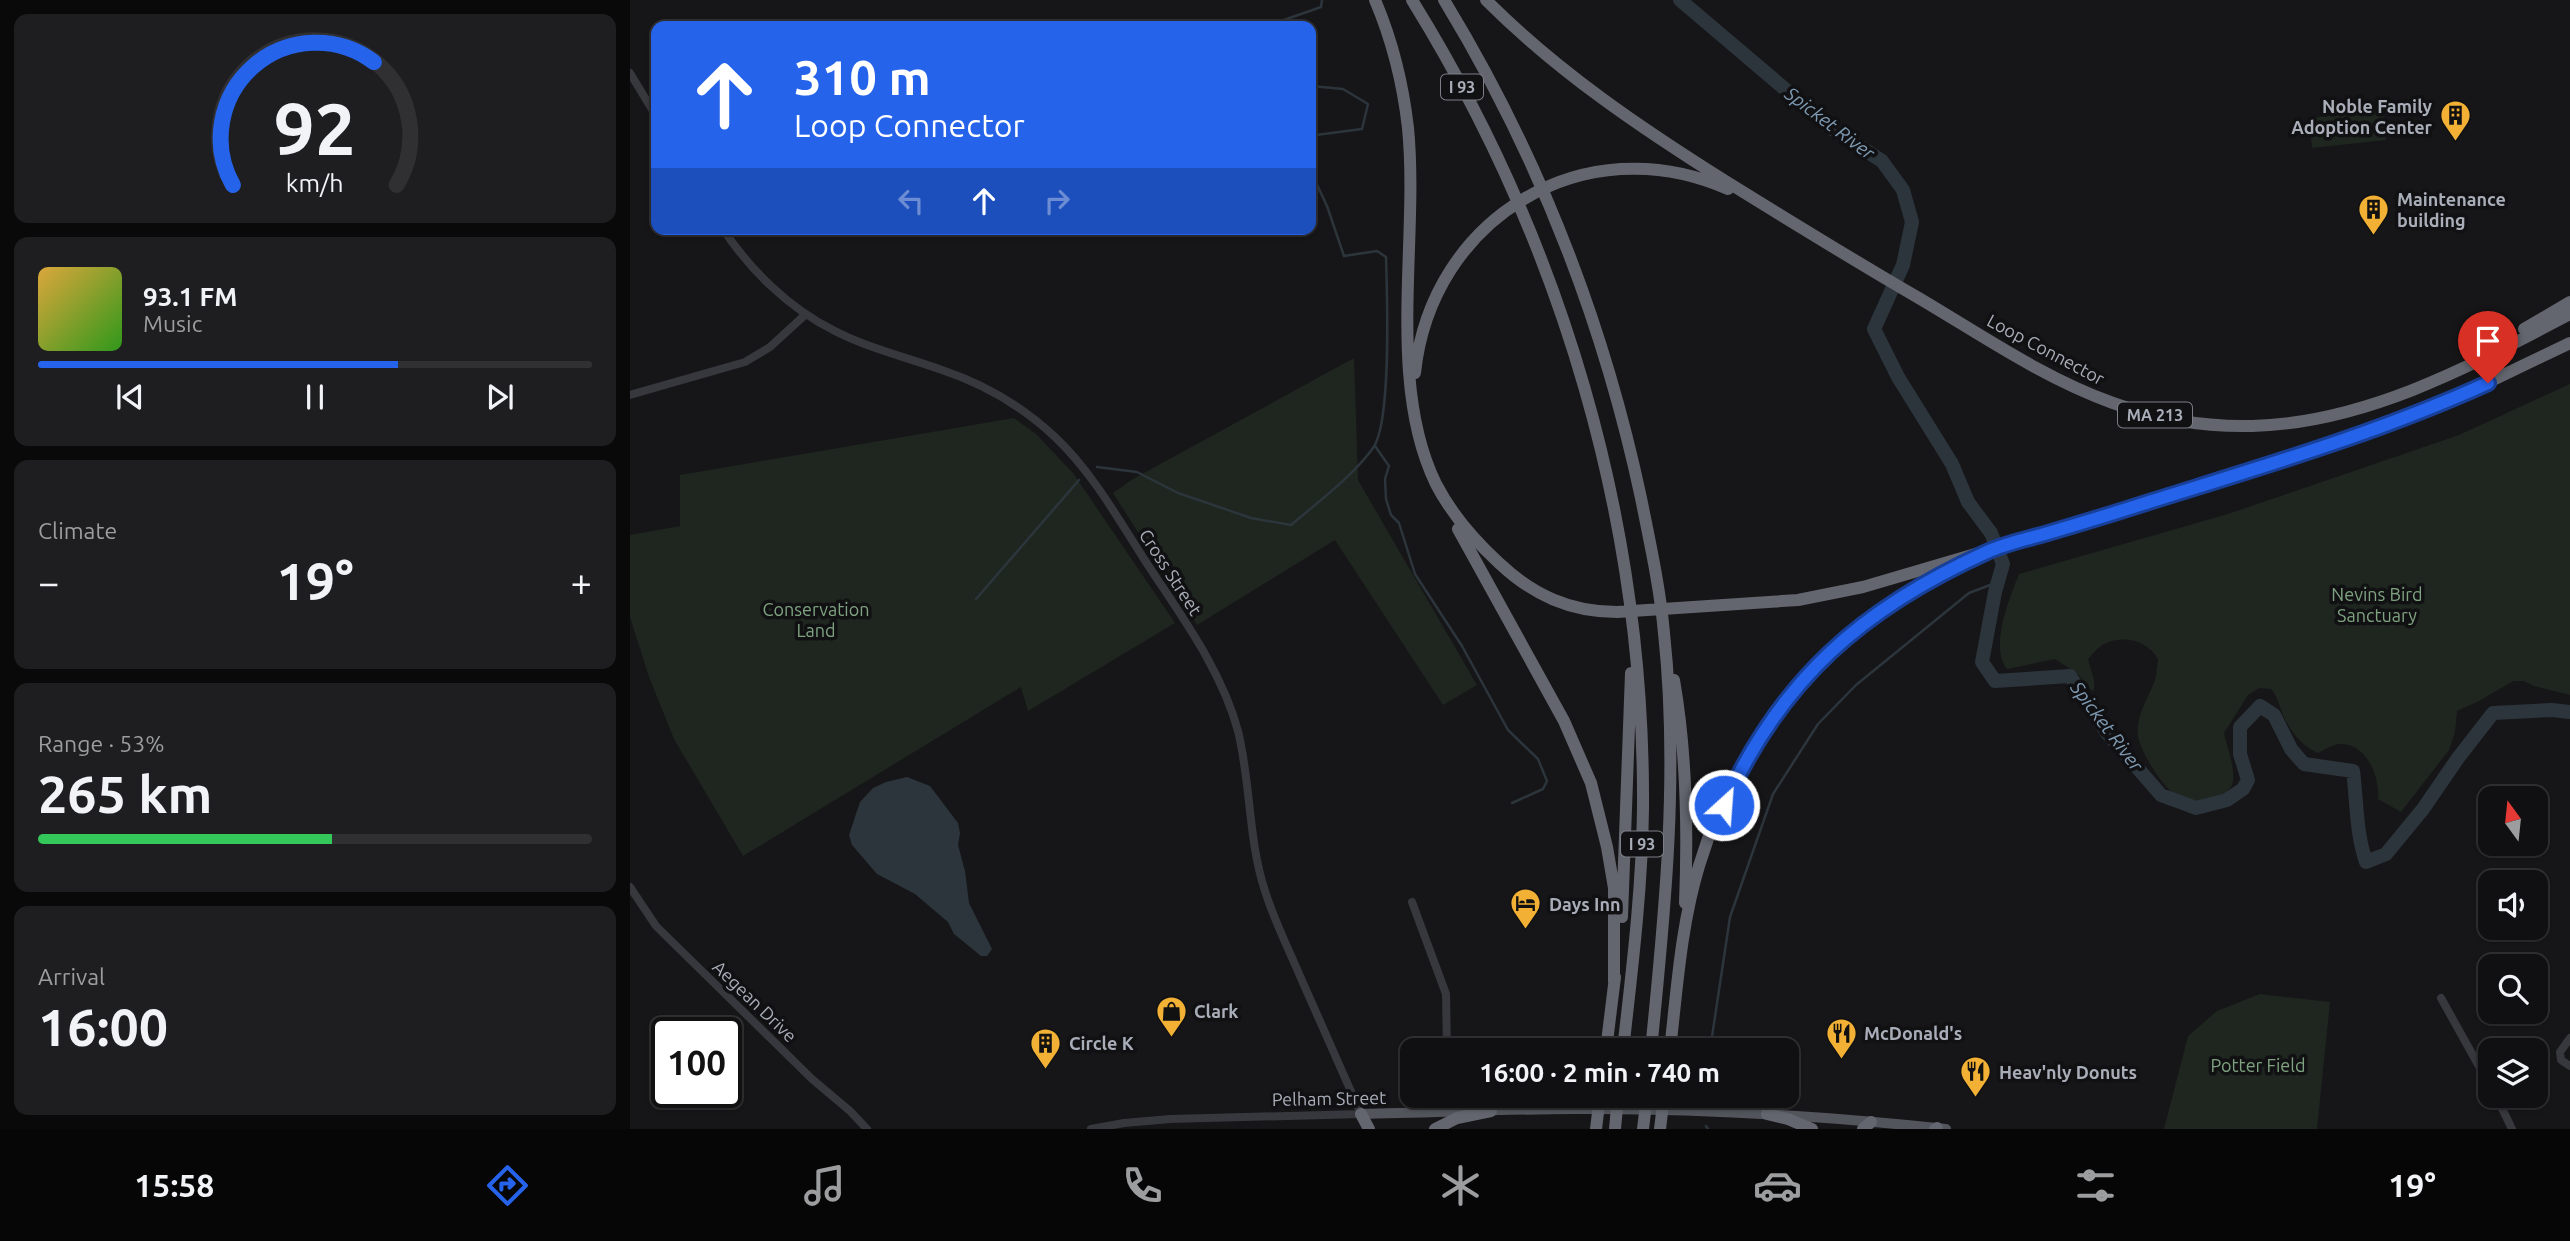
<!DOCTYPE html>
<meta charset="utf-8">
<style>
:root{--surface:#101012;--page:#1e1e20;--text:#f1f3f6;--muted:#9c9d9f;--line:#303032;--accent:#2563eb}
body{margin:0;font-family:Ubuntu,sans-serif;background:var(--page);color:var(--text);height:100vh;display:flex;flex-direction:column;font-size:26px;white-space:nowrap}
*{box-sizing:border-box;margin:0}
p{font-size:23px;color:var(--muted)}
.icon{flex:none;width:38px;height:38px;fill:none;stroke:currentColor;stroke-width:2;stroke-linecap:round;stroke-linejoin:round}
.map{position:relative;flex:1;overflow:hidden}
.panel{display:flex;flex-direction:column;gap:14px;padding:14px;background:#09090a;width:630px}
.panel>*{flex:none}
.guide{position:absolute;left:21px;top:21px;width:665px;height:214px;border-radius:14px;box-shadow:0 2px 5px #0004,0 0 0 2px var(--line);background:#2563eb;color:#fff;overflow:hidden}
.needle{width:46px;rotate:345deg}
.controls{position:absolute;left:1848px;top:786px;display:grid;gap:14px}
.controls a{display:grid;place-items:center;width:70px;height:70px;border-radius:14px;background:var(--surface);box-shadow:0 2px 5px #0004,0 0 0 2px var(--line);font-size:35px}
.speed{position:absolute;left:21px;top:1017px;display:flex;gap:14px;font-size:35px;font-weight:700;text-align:center}
.speed>*{display:grid;place-content:center;width:91px;height:91px;border-radius:50%;background:var(--surface);box-shadow:0 2px 5px #0004,0 0 0 2px var(--line);line-height:1}
.speed .limit{border:4px solid #111;border-radius:10px;background:#fff;color:#111}
.pin{position:absolute;display:grid;place-items:center;width:60px;height:60px;color:#fff;margin:-72px -30px;border-radius:50% 50% 50% 0;rotate:-45deg;box-shadow:0 0 7px #0007}
.pin .icon{rotate:45deg}
.me{position:absolute;width:77px;margin:-38px;rotate:26deg;stroke-linejoin:round;filter:drop-shadow(0 0 5px #0008)}
.turn{display:flex;align-items:center;gap:24px;height:147px;padding:0 28px;font-size:32px}
.turn .icon{width:91px;height:91px;stroke-width:2.5}
.turn b{display:block;font-size:49px;line-height:60px}
.lanes{display:flex;align-items:center;height:66px;padding:0 28px;background:#0003;justify-content:center;gap:35px;direction:ltr}
.lanes .off{opacity:.35}
.big{font-size:52px;font-weight:600;line-height:1.1}
.panel .card{flex:1;display:flex;flex-direction:column;justify-content:center;gap:10px;min-width:0;padding:0 24px;border-radius:14px;background:var(--page)}
.panel .dial{align-items:center;gap:0}
.dial svg{height:182px;overflow:visible;fill:none;stroke:var(--line);stroke-width:7;stroke-linecap:round;text-anchor:middle}
.dial text{fill:var(--text);stroke:none}
.song{display:flex;align-items:center;gap:21px}
.cover{width:84px;height:84px;border-radius:10px;background:linear-gradient(135deg,hsl(40 70% 55%),hsl(110 70% 35%))}
.played{height:7px;border-radius:4px;background:linear-gradient(90deg,var(--accent) 65%,var(--line) 65%)}
.keys{display:flex;justify-content:space-around;direction:ltr}
.heat{display:flex;justify-content:space-between;align-items:center;font-size:38px;direction:ltr}
.charge{height:10px;border-radius:5px;background:linear-gradient(90deg,#34c759 53%,var(--line) 0)}
.trip{position:absolute;left:770px;top:1038px;width:399px;height:70px;border-radius:14px;background:var(--surface);box-shadow:0 2px 5px #0004,0 0 0 2px var(--line);font-weight:600;line-height:70px;text-align:center}
.dock{display:flex;height:112px;justify-content:space-around;align-items:center;background:#060607;color:var(--muted)}
.dock .icon{width:49px;height:49px}
.dock .active{color:var(--accent)}
.dock b{font-size:32px;color:var(--text)}
main{display:flex;flex:1;min-height:0}
.map>svg:first-child{display:block}
.green{fill:#1e261f}
.water{fill:#2c353c}
.lines{fill:none;stroke-linecap:round;stroke-linejoin:round}
.stream{stroke:#2c353c;stroke-width:2.5}
.river{stroke:#2c353c;stroke-width:14}
.minor{stroke:#37383d;stroke-width:8}
.major{stroke:#53555c;stroke-width:10}
.highway{stroke:#63666e;stroke-width:12}
.route-casing{stroke:#184099;stroke-width:18}
.route{stroke:#2563eb;stroke-width:12}
.labels{text-anchor:middle;dominant-baseline:central;stroke-width:7;stroke-linejoin:round;paint-order:stroke}
.shield{fill:#111113;stroke:#7b7e86;stroke-width:2}
.shield-label{font-size:16px;font-weight:bold;fill:#a8adb8}
.poi-label{font-size:18px;font-weight:bold;fill:#a8adb8;stroke:#111113;text-anchor:start}
.street-label{font-size:18px;fill:#a8adb8;stroke:#111113}
.park-label{font-size:18px;fill:#7fa381;stroke:#111113}
.water-label{font-size:19px;font-style:italic;fill:#7f9bb3;stroke:#111113}
</style>
<main>
<section class="panel">
<div class="card dial"><svg viewBox="0 0 100 80">
<path d="M14 69A42 42 0 1 1 86 69"/>
<path d="M14 69A42 42 0 0 1 76 15" stroke="#2563eb"/>
<text x="50" y="56" font-size="32" font-weight="700">92</text>
<text x="50" y="72" font-size="11">km/h</text>
</svg></div>
<div class="card">
<div class="song"><i class="cover"></i><div><b>93.1 FM</b><p>Music</p></div></div>
<div class="played"></div>
<div class="keys"><svg class="icon" aria-label="previous" viewBox="0 0 24 24"><path d="M18 5L8 12l10 7zM5 5v14"/></svg><svg class="icon" aria-label="pause" viewBox="0 0 24 24"><path d="M8 5v14M16 5v14"/></svg><svg class="icon" aria-label="next" viewBox="0 0 24 24"><path d="M6 5l10 7-10 7zM19 5v14"/></svg></div>
</div>
<div class="card"><p>Climate</p>
<div class="heat"><a>−</a><b class="big">19°</b><a>+</a></div>
</div>
<div class="card"><p>Range · 53%</p><b class="big">265 km</b><div class="charge"></div></div>
<div class="card"><p>Arrival</p><b class="big">16:00</b></div>
</section>
<div class="map">
<svg width="1940" height="1129" viewBox="0 0 1940 1129">
<rect width="100%" height="100%" fill="#161618"/>
<!-- green -->
<path class="green" d="M1753 110 1756 140 1682 148 1679 118Z
M724 358 728 480 847 685 813 705 705 540 567 625 483 493 503 479Z
M1940 384V695L1904 686 1894 681H1883L1849 701 1827 711 1825 732 1819 750 1771 812 1748 799C1750 776 1736 742 1709 744 1702 745 1694 750 1688 753 1672 746 1660 731 1653 715 1649 705 1648 697 1641 689L1629 688 1618 695 1594 733C1597 747 1605 767 1603 781 1599 804 1559 806 1544 794 1532 786 1510 751 1508 736 1506 714 1518 699 1525 680 1527 673 1527 666 1528 659 1518 641 1494 634 1474 644 1468 647 1463 654 1458 659L1464 680V691L1459 689 1448 674 1425 659 1377 669C1359 647 1380 597 1389 574L1598 514 1829 435Z
M384 418 406 434 443 473 545 623 398 711 391 687 113 856 44 739 19 677 0 617V535L50 526V475Z
M1630 994 1700 1002 1687 1129H1534L1558 1036 1587 1011Z"/>
<!-- water -->
<path class="water" d="M277 777 300 786 328 823 330 833 328 845 335 871 339 903 362 949 357 956H351L324 934 318 922 285 894 247 874 222 845 219 835 230 802 243 788 256 782Z"/>
<g class="lines">
<!-- stream -->
<path class="stream" d="M637 26 691 7 692 0
M681 86 713 89 738 104 732 129 686 135 681 144
M745 446 759 466 755 479 756 499 761 515 769 523 785 574 832 646 878 730 908 759 917 781 913 789 882 803
M467 467 507 472 548 493 621 518 661 525C687 503 724 475 743 448 762 422 757 293 756 257L747 251 714 256 697 206 681 172
M346 599 449 480
M1080 1050 1100 917 1143 794 1188 724 1226 685 1339 593 1368 582
M1078 1096V1099
M1076 1126 1078 1129"/>
<!-- river -->
<path class="river" d="M1050 0 1201 128 1252 161 1273 190 1282 222 1273 265 1244 329 1268 377 1322 464 1338 502 1361 533 1373 564 1365 592 1352 662 1365 681 1440 676 1477 733 1531 795 1566 808 1597 800 1613 789 1618 780 1610 754V727L1630 706 1644 715 1661 749 1674 764 1723 771C1727 802 1726 833 1736 862L1756 854 1793 809 1828 758 1863 713 1922 710 1940 712"/>
<!-- minor -->
<path class="minor" d="M0 73 26 116
M93 229C120 270 159 308 203 330 237 348 276 357 312 370 354 384 393 407 425 437 462 472 487 517 514 559 549 613 591 668 608 731 621 784 618 839 635 891 644 920 658 948 670 976 690 1022 711 1068 731 1114L540 1119 494 1123 461 1129
M0 395 115 362 140 347 176 314
M0 887 26 926 182 1079 220 1111 237 1129
M782 902 816 994 817 1050
M1811 998 1860 1086
M1940 1038 1930 1052 1931 1060 1940 1066
M1866 1096 1882 1129
M814 1112 819 1103 818 1096"/>
<!-- major -->
<path class="major" d="M731 1114C802 1113 873 1109 944 1109 1068 1108 1193 1116 1316 1129"/>
<!-- highway -->
<path class="highway" d="M745 0C762 40 773 84 778 128 789 240 756 382 806 484 822 515 844 540 869 563 903 595 940 612 987 612L1168 600 1233 587 1478 515 1708 443 1840 391 1940 343
M782 0C932 242 1015 523 1013 809 1012 890 1002 970 993 1050
M814 0C909 156 973 320 1011 498 1020 543 1030 588 1034 633 1049 773 1035 912 1021 1050
M856 0C928 72 1011 128 1097 182 1160 221 1223 260 1287 297 1350 334 1413 378 1483 403 1527 419 1575 427 1622 426 1736 423 1841 366 1940 314
M1894 329 1940 302
M785 373C801 219 954 125 1098 189
M828 529 934 721 961 783 977 847 984 888V982
M1044 680C1057 754 1058 828 1055 903
M992 917 1001 673
M976 1050 985 977
M1040 1050C1047 989 1051 925 1069 866 1104 749 1184 644 1291 584 1306 575 1323 569 1339 562
M731 1114 739 1129
M1137 1114 1158 1119 1182 1129
M805 1129 827 1118 861 1111
M966 1129 970 1096
M985 1129 988 1096
M1013 1129 1017 1096
M1030 1129 1034 1096
M1233 1129 1241 1122
M1305 1129 1307 1128"/>
</g>
<g class="lines">
<defs>
<path id="route" d="M1094 805C1151 679 1233 608 1357 552 1376 543 1398 539 1418 533 1452 523 1485 513 1519 502 1634 466 1748 433 1858 383"/>
</defs>
<!-- route casing -->
<use href="#route" class="route-casing"/>
<!-- route -->
<use href="#route" class="route"/>
</g>
<!-- icons -->
<defs>
<symbol id="building-pin" viewBox="-11 -11 22 30"><path d="M0 17L-7.5 6A9.5 9.5 0 1 1 7.5 6Z" fill="#f2b134" stroke="#111113"/><path d="M-4-6H4V6H1V3H-1V6H-4ZM-2.5-4.3h1.7v1.8h-1.7ZM.8-4.3h1.7v1.8H.8ZM-2.5-1h1.7V.8h-1.7ZM.8-1h1.7V.8H.8Z" fill="#111"/></symbol>
<symbol id="hotel-pin" viewBox="-11 -11 22 30"><path d="M0 17L-7.5 6A9.5 9.5 0 1 1 7.5 6Z" fill="#f2b134" stroke="#111113"/><path d="M-6-4.5h1.5V1H6V5H4.5V3h-9V5H-6ZM-4 0a1.8 1.8 0 1 1 3.6 0ZM.5 0V-2.5h3Q6-2.5 6 0Z" fill="#111"/></symbol>
<symbol id="shop-pin" viewBox="-11 -11 22 30"><path d="M0 17L-7.5 6A9.5 9.5 0 1 1 7.5 6Z" fill="#f2b134" stroke="#111113"/><path d="M-5-2.5h2.3a2.7 3.5 0 0 1 5.4 0H5L5.5 6h-11ZM-1.5-2.5h3a1.5 2.3 0 0 0-3 0Z" fill="#111"/></symbol>
<symbol id="restaurant-pin" viewBox="-11 -11 22 30"><path d="M0 17L-7.5 6A9.5 9.5 0 1 1 7.5 6Z" fill="#f2b134" stroke="#111113"/><path d="M-5-6h1v4h1v-4h1v4h1v-4h1v5L-1.5 .5V6h-2V.5L-5-1ZM5-6V6H3V1.5H1.5Q1.5-4 5-6Z" fill="#111"/></symbol>
</defs>
<g fill-rule="evenodd">
<use href="#building-pin" x="1808" y="98" width="35" height="47"/>
<use href="#building-pin" x="1726" y="192" width="35" height="47"/>
<use href="#hotel-pin" x="878" y="886" width="35" height="47"/>
<use href="#shop-pin" x="524" y="994" width="35" height="47"/>
<use href="#restaurant-pin" x="1194" y="1016" width="35" height="47"/>
<use href="#building-pin" x="398" y="1026" width="35" height="47"/>
<use href="#restaurant-pin" x="1328" y="1054" width="35" height="47"/>
</g>
<g class="labels">
<!-- shield labels -->
<g class="shield">
<rect x="811" y="74.5" width="42" height="25" rx="5"/>
<rect x="1488" y="402.5" width="74" height="25" rx="5"/>
<rect x="991" y="831.5" width="42" height="25" rx="5"/>
</g>
<g class="shield-label">
<text x="832" y="87">I 93</text>
<text x="1525" y="415">MA 213</text>
<text x="1012" y="844">I 93</text>
</g>
<!-- poi labels -->
<g class="poi-label">
<text x="1802" y="106" text-anchor="end">Noble Family<tspan x="1802" dy="21">Adoption Center</tspan></text>
<text x="1767" y="199">Maintenance<tspan x="1767" dy="21">building</tspan></text>
<text x="919" y="904">Days Inn</text>
<text x="564" y="1011">Clark</text>
<text x="1234" y="1033">McDonald's</text>
<text x="439" y="1043">Circle K</text>
<text x="1369" y="1072">Heav'nly Donuts</text>
</g>
<!-- street labels -->
<g class="street-label">
<text transform="translate(1416 349) rotate(28)">Loop Connector</text>
<text transform="translate(541 572) rotate(57)">Cross Street</text>
<text transform="translate(125 1001) rotate(44)">Aegean Drive</text>
<text transform="translate(699 1098) rotate(-1)">Pelham Street</text>
</g>
<!-- park labels -->
<g class="park-label">
<text x="1747" y="594">Nevins Bird<tspan x="1747" dy="21">Sanctuary</tspan></text>
<text x="186" y="609">Conservation<tspan x="186" dy="21">Land</tspan></text>
<text x="1628" y="1065">Potter Field</text>
</g>
<!-- water labels -->
<g class="water-label">
<text transform="translate(1200 123) rotate(37)">Spicket River</text>
<text transform="translate(1477 726) rotate(53)">Spicket River</text>
</g>
</g>
</svg>
<div class="controls">
<a><svg class="needle" viewBox="-14 -14 28 28"><path d="M0-13l5 13h-10z" fill="#e53935"/><path d="M0 13l5-13h-10z" fill="#9c9d9f"/></svg></a>
<a><svg class="icon" aria-label="sound" viewBox="0 0 24 24"><path d="M4 9h4l5-4v14l-5-4H4zM17 9q2 3 0 6"/></svg></a>
<a><svg class="icon" aria-label="search" viewBox="0 0 24 24"><circle cx="10" cy="10" r="6"/><path d="M15 15l6 6"/></svg></a>
<a><svg class="icon" aria-label="layers" viewBox="0 0 24 24"><path d="M12 4l9 5-9 5-9-5zM3 14l9 5 9-5"/></svg></a>
</div>
<div class="speed"><div class="limit">100</div></div>
<div class="pin" style="left:1858px;top:383px;background:#d93025"><svg class="icon" aria-label="arrive" viewBox="0 0 24 24"><path d="M6 21V4h12l-3 4 3 4H6"/></svg></div>
<svg class="me" style="left:1094px;top:805px" viewBox="-20 -20 40 40"><circle r="17" fill="#2563eb" stroke="#fff" stroke-width="3"/><path d="M0-11L8 9 0 5-8 9z" fill="#fff"/></svg>
<div class="trip">16:00 · 2 min · 740 m</div>
<div class="guide">
<div class="turn"><svg class="icon" aria-label="ahead" viewBox="0 0 24 24"><path d="M12 20V5M6 11l6-6 6 6"/></svg><div><b>310 m</b>Loop Connector</div></div>
<div class="lanes"><svg class="icon off" aria-label="left" viewBox="0 0 24 24"><path d="M17 20v-9H6M10 6l-5 5 5 5"/></svg><svg class="icon" aria-label="ahead" viewBox="0 0 24 24"><path d="M12 20V5M6 11l6-6 6 6"/></svg><svg class="icon off" aria-label="right" viewBox="0 0 24 24"><path d="M7 20v-9h11M14 6l5 5-5 5"/></svg></div>
</div>
</div>
</main>
<nav class="dock">
<b>15:58</b>
<svg class="icon active" aria-label="directions" viewBox="0 0 24 24"><path d="M12 3l9 9-9 9-9-9zM9 14v-3h6M13 9l2 2-2 2"/></svg>
<svg class="icon" aria-label="music" viewBox="0 0 24 24"><path d="M9 18V5l10-2v13"/><circle cx="6" cy="18" r="3"/><circle cx="16" cy="16" r="3"/></svg>
<svg class="icon" aria-label="phone" viewBox="0 0 24 24"><path d="M5 4h4l2 5-3 2q2 4 5 5l2-3 5 2v4C11 20 4 13 5 4z"/></svg>
<svg class="icon" aria-label="climate" viewBox="0 0 24 24"><path d="M12 3v18M4 7l16 10M4 17L20 7"/></svg>
<svg class="icon" aria-label="car" viewBox="0 0 24 24"><path d="M5 17H2v-5l4-1 3-4h7l3 4 3 1v5h-3M9 17h6M6 11h13"/><circle cx="7" cy="17" r="2"/><circle cx="17" cy="17" r="2"/></svg>
<svg class="icon" aria-label="filters" viewBox="0 0 24 24"><path d="M4 7h16M4 17h16"/><circle cx="9" cy="7" r="2"/><circle cx="15" cy="17" r="2"/></svg>
<b>19°</b>
</nav>
